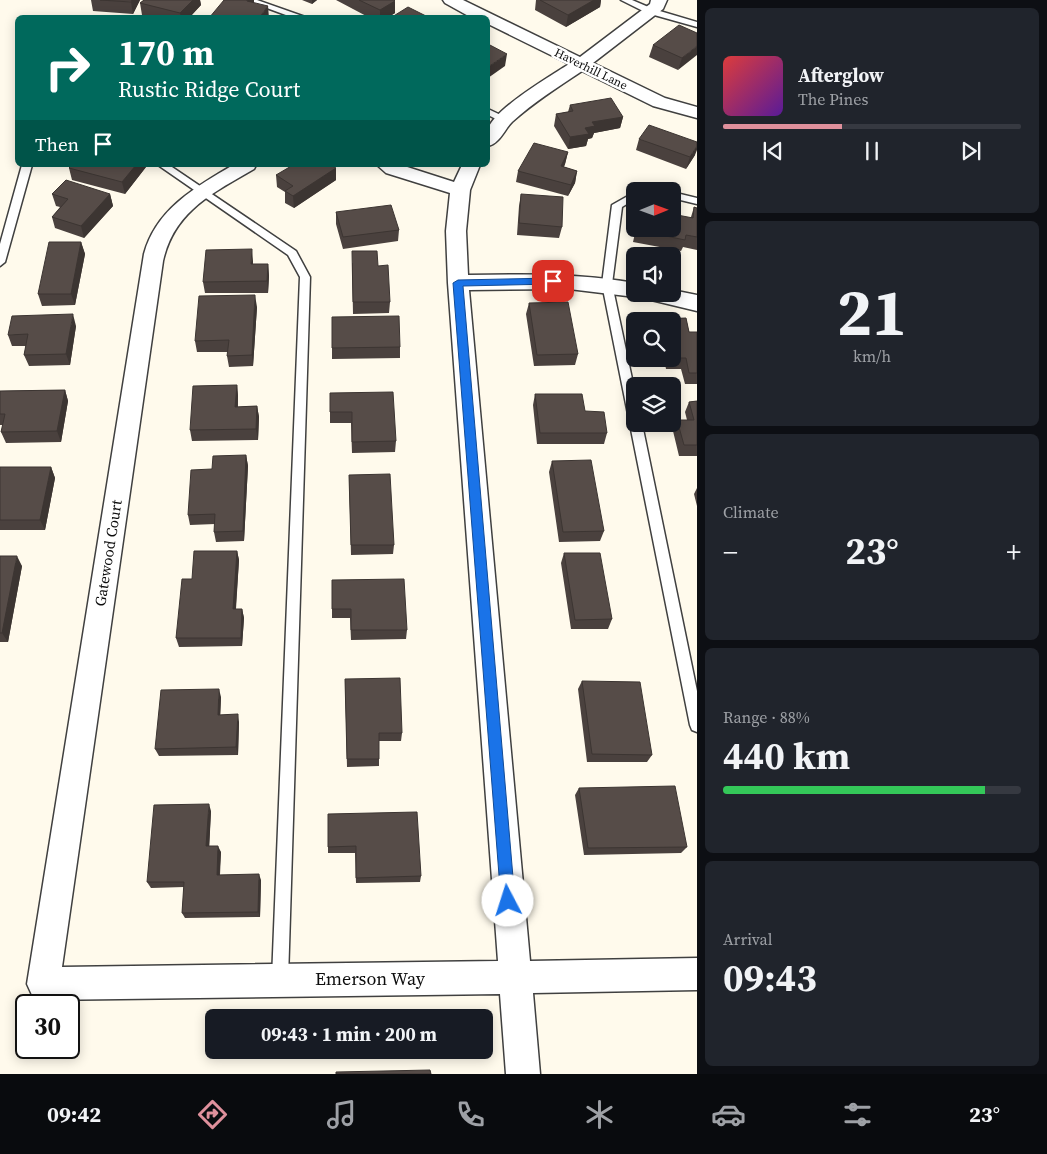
<!DOCTYPE html>
<meta charset="utf-8">
<style>
:root{--surface:#171b24;--page:#20242c;--text:#f1f3f6;--muted:#9ea1a6;--line:#363941;--accent:#df909c}
body{margin:0;font-family:"Source Serif 4",serif;background:var(--page);color:var(--text);height:100vh;display:flex;flex-direction:column;font-size:19px;white-space:nowrap}
*{box-sizing:border-box;margin:0}
p{font-size:16px;color:var(--muted)}
.icon{flex:none;width:28px;height:28px;fill:none;stroke:currentColor;stroke-width:2;stroke-linecap:round;stroke-linejoin:round}
.map{position:relative;flex:1;overflow:hidden}
.side{display:flex;flex-direction:column;gap:8px;padding:8px;background:#0d0f14;width:350px}
.side>*{flex:none}
.banner{position:absolute;left:15px;top:15px;width:475px;height:152px;border-radius:8px;box-shadow:0 2px 12px #0003;background:#00695c;color:#fff;overflow:hidden}
.needle{width:32px;rotate:89deg}
.buttons{position:absolute;left:626px;top:182px;display:grid;gap:10px}
.buttons a{display:grid;place-items:center;width:55px;height:55px;border-radius:8px;background:var(--surface);box-shadow:0 2px 12px #0003;font-size:25px}
.speed{position:absolute;left:15px;top:994px;display:flex;gap:10px;font-size:25px;font-weight:700;text-align:center}
.speed>*{display:grid;place-content:center;width:65px;height:65px;border-radius:50%;background:var(--surface);box-shadow:0 2px 12px #0003;line-height:1}
.speed .limit{border:2px solid #111;border-radius:8px;background:#fff;color:#111}
.pin{position:absolute;display:grid;place-items:center;width:42px;height:42px;color:#fff;margin:-21px;border-radius:10px;box-shadow:0 2px 8px #0006}
.me{position:absolute;width:55px;margin:-28px;rotate:355deg;stroke-linejoin:round;filter:drop-shadow(0 0 4px #0008)}
.turn{display:flex;align-items:center;gap:18px;height:105px;padding:0 20px;font-size:22px}
.turn .icon{width:65px;height:65px;stroke-width:2.5}
.turn b{display:block;font-size:35px;line-height:42px}
.then{display:flex;align-items:center;height:48px;padding:0 20px;background:#0003;gap:10px;font-size:19px}
.big{font-size:38px;font-weight:700;line-height:1.1}
.side .widget{flex:1;display:flex;flex-direction:column;justify-content:center;gap:8px;min-width:0;padding:0 18px;border-radius:8px;background:var(--page)}
.side .dial{align-items:center;gap:0}
.dial b{font-size:65px;line-height:1}
.song{display:flex;align-items:center;gap:15px}
.cover{width:60px;height:60px;border-radius:8px;background:linear-gradient(135deg,hsl(0 70% 55%),hsl(270 70% 35%))}
.played{height:5px;border-radius:2px;background:linear-gradient(90deg,var(--accent) 40%,var(--line) 40%)}
.keys{display:flex;justify-content:space-around;direction:ltr}
.heat{display:flex;justify-content:space-between;align-items:center;font-size:28px;direction:ltr}
.charge{height:8px;border-radius:4px;background:linear-gradient(90deg,#34c759 88%,var(--line) 0)}
.trip{position:absolute;left:205px;top:1009px;width:288px;height:50px;border-radius:8px;background:var(--surface);box-shadow:0 2px 12px #0003;font-weight:700;line-height:50px;text-align:center}
.tab-bar{display:flex;height:80px;justify-content:space-around;align-items:center;background:#090b0e;color:var(--muted)}
.tab-bar .icon{width:35px;height:35px}
.tab-bar .selected{color:var(--accent)}
.tab-bar b{font-size:22px;color:var(--text)}
main{display:flex;flex:1;min-height:0}
.map>svg:first-child{display:block}
.lines{fill:none;stroke-linecap:round;stroke-linejoin:round}
.service-casing{stroke:#404040;stroke-width:3}
.minor-casing{stroke:#404040;stroke-width:3}
.service{fill:#fff;fill-rule:evenodd}
.minor{fill:#fff;fill-rule:evenodd}
.wall{fill:#4a413e}
.shaded-wall{fill:#3c3532}
.building{fill:#564c48;stroke:#3c3532}
.route{fill:#1a73e8;stroke:#114b97}
.labels{text-anchor:middle;dominant-baseline:central;stroke-width:5;stroke-linejoin:round;paint-order:stroke}
.far-street-label{font-size:12px;fill:#0d0d0d;stroke:#fff}
.street-label{font-size:15px;fill:#0d0d0d;stroke:#fff}
.near-street-label{font-size:18px;fill:#0d0d0d;stroke:#fff}
</style>
<main>
<div class="map">
<svg width="697" height="1074" viewBox="0 0 697 1074">
<rect width="100%" height="100%" fill="#fffaec"/>
<g class="lines">
<defs>
<path id="service" d="M245 0H257L308 18H294Z
M621 0H632L653 9 697 22V27L647 13Z
M488 109 507 118 509 120 504 123 488 115Z
M22 165H32L5 262 0 266V244Z
M158 165H169L296 251 310 277 288 979 286 985 280 987 274 985 272 979 300 277 288 255Z
M635 192V199L622 207 612 284 635 393V424H642L697 691V732L692 730 690 725 602 284 612 205Z
M672 192 697 198V204L672 198Z"/>
<path id="minor" d="M443 0H463L580 57 650 4 651 0H667L663 9 593 63 665 98 697 107V118L653 106 582 71C558 87 534 102 512 122 504 130 500 143 488 146 488 141 487 135 488 130 491 111 552 75 569 64L488 24V18H472L445 3Z
M233 165H256L254 169C213 193 174 211 163 261L62 967 498 961 448 283 446 231 450 193 386 173 377 165H401L454 182 462 165H480L470 190 466 231 468 275C524 274 579 273 635 283V294H643L635 297 569 289 469 290 530 961 697 958V990L533 993 540 1074H506L500 994 43 1000 32 995 27 984 144 254C156 209 196 187 233 165Z
M672 290 697 295V311L647 299 643 294H672Z"/>
</defs>
<!-- service casing -->
<use href="#service" class="service-casing"/>
<!-- minor casing -->
<use href="#minor" class="minor-casing"/>
<!-- service -->
<use href="#service" class="service"/>
<!-- minor -->
<use href="#minor" class="minor"/>
</g>
<!-- wall -->
<path class="wall" d="M91 0H140L133 14 93 11Z
M144 0H200L201 5 189 18H151L142 15 140 3Z
M302 0H317L312 4Z
M336 0H394L395 13 387 18H370Z
M536 0H601L600 7 566 27 535 10Z
M697 33 678 70 649 57 653 45Z
M570 105 623 117 620 128 594 133 592 138 588 139 586 146 568 149 554 126 556 114 568 112Z
M639 139 695 155 686 169 636 150Z
M568 152 565 164 564 167 577 171 575 183 568 196 516 182 518 171Z
M72 165H145L146 167 125 194 72 180 69 168Z
M336 168V180L294 208 285 203V192L277 187 276 175Z
M52 194H110L113 206 84 238 55 228 52 217 60 207 56 206Z
M521 194 562 227 559 238 517 235 519 206Z
M694 207 697 208V250L683 247 681 251 633 242 636 229H672L691 217Z
M336 212 399 230 398 241 343 249 336 224Z
M81 242 85 254 75 305 42 306 38 294Z
M253 261V264H268L269 276 268 293H205L203 282Z
M352 263 378 266 390 302 389 313 353 314Z
M529 303 578 354 575 365 534 366 526 314Z
M257 307 253 366 229 367 227 356 228 352H197L195 341Z
M332 317 400 347V358L332 359Z
M686 318 689 332H697V384H685L681 369H666L664 359H672V321H660L661 319Z
M76 326 70 365 29 366 24 355 26 346H12L8 335Z
M237 385 238 396V407L257 406 259 417 258 440 192 441 190 430Z
M65 390 68 401 61 442 6 443 1 432 3 425H0V391Z
M330 393 396 441 395 452 352 453 351 423H330Z
M535 394 585 411 607 433 604 444H537L533 405Z
M697 401V456H679L673 431 677 420H687L685 412 689 402Z
M246 455 248 466 244 541 216 542 214 532 215 524 190 525 188 515 212 469Z
M552 461 604 531 600 541 559 542 549 472Z
M0 467H51L55 478 45 530H0Z
M349 475 394 545 393 554 351 555Z
M697 488V506L694 494Z
M237 551 239 560 236 609H242L244 618 242 646 179 647 176 638 192 579Z
M564 553 612 619 608 629H571L561 563Z
M0 556 22 566 8 642H0Z
M332 580 407 630 406 639 351 640 350 618H332Z
M345 679 402 733 401 741H379V766L347 767Z
M582 681 652 755 647 762H587L578 689Z
M221 697 220 715 239 722 238 755 159 756 155 749Z
M579 788 687 847 681 853 584 855 575 795Z
M211 811 209 846 221 852 220 875 261 880 260 917 185 918 182 913 184 887 151 888 147 882Z
M328 814 421 876 420 882 356 883 355 853H328Z"/>
<!-- shaded-wall -->
<path class="shaded-wall" d="M132 0H140L133 14 131 2Z
M193 0H200L201 5 189 18H181L180 13Z
M247 0H254V5L248 13Z
M312 0H317L312 4Z
M594 0H601L600 7 566 27 568 15Z
M395 1V13L387 18H380V10Z
M268 6 269 18H259Z
M697 46V55L678 70 682 58Z
M507 54 505 66 488 78V67Z
M623 117 620 128 594 133 592 138 588 139 586 146 568 149 570 137 585 128 592 122Z
M697 146V150L695 155 686 169 690 157Z
M568 152 565 164 558 178 561 166Z
M136 165H145L146 167 125 194 122 182Z
M336 168V180L294 208 293 196Z
M577 171 575 183 568 196 571 185Z
M110 194 113 206 84 238 81 226Z
M81 242 85 254 75 305 71 294Z
M252 249 253 261V276L251 264Z
M268 264 269 276 268 293 267 281Z
M255 295 257 307 253 366 252 355Z
M73 314 76 326 70 365 66 354Z
M237 385 238 396 237 418 235 407Z
M65 390 68 401 61 442 57 431Z
M257 406 259 417 258 440 256 429Z
M246 455 248 466 244 541 243 531Z
M51 467 55 478 45 530 40 520Z
M237 551 239 560 235 618 233 609Z
M17 556 22 566 8 642 2 633Z
M242 609 244 618 242 646 241 638Z
M219 689 221 697 220 723 218 715Z
M238 714 239 722 238 755 236 747Z
M209 804 211 811 209 852 206 846Z
M218 846 221 852 219 880 217 875Z
M259 874 261 880 260 917 258 912Z"/>
<!-- building -->
<path class="building" d="M100 0H132L131 2Z
M144 0H193L180 13 140 3Z
M224 0H247V1L268 6 259 18H209Z
M359 0H394L395 1 380 10Z
M540 0H594L568 15Z
M408 7 430 18H393L392 17Z
M679 25 697 33V46L682 58 653 45Z
M488 44 507 54 488 67Z
M611 98 623 117 592 122 595 126 585 128 589 134 570 137 556 114 573 111 570 105Z
M649 125 697 142V146L690 157 639 139Z
M534 143 568 152 561 166 577 171 571 185 518 171Z
M72 165H136L122 182 69 168Z
M293 165H330L336 168 293 196 285 191 293 186 276 175Z
M66 180 110 194 81 226 52 217 68 199 52 194Z
M521 194 563 197 562 227 519 223Z
M391 205 399 230 343 237 336 212Z
M694 207 697 208V237L686 235 685 240 637 230V229H672V214L693 218Z
M49 242H81L71 294H38Z
M252 249 251 264H268L267 281 203 282 206 250Z
M352 251H377L378 266 388 265 390 302H353Z
M255 295 252 355 227 356 229 340 195 341 199 296Z
M568 302 578 354 537 355 529 303Z
M73 314 66 354 24 355 28 334 8 335 12 316Z
M399 316 400 347 332 348V317Z
M686 318 689 332H697V373H689L686 358H672V321H661V319Z
M237 385 235 407 257 406 256 429 190 430 193 386Z
M65 390 57 431 1 432 5 414H0V391Z
M393 392 396 441 352 442V412H330V393Z
M535 394H582L585 411 604 412 607 433H540Z
M697 401V445H684L677 420H694L689 402Z
M246 455 243 531 214 532 215 514 188 515 191 470 212 469 213 456Z
M591 460 604 531 563 532 552 461Z
M0 467H51L40 520H0Z
M390 474 394 545H351L349 475Z
M194 551H237L233 609H242L241 638H176L182 579H192Z
M564 553H600L612 619 575 620Z
M0 556H17L2 633H0Z
M404 579 407 630H351V609H332V580Z
M400 678 402 733H379V759H347L345 679Z
M582 681 640 682 652 755 592 754Z
M219 689 218 715 238 714 236 747 155 749 161 690Z
M675 786 687 847 588 848 579 788Z
M209 804 206 846H218L217 875 259 874 258 912 182 913 184 882H147L154 805Z
M417 812 421 876 356 878V846L328 847V814Z
M430 1070 431 1074H336V1072Z"/>
<!-- route -->
<path class="route" d="M553 278 558 281 553 284 463 286 515 901 513 906 508 908 503 906 501 901 453 283 458 280Z"/>
<g class="labels">
<!-- far-street labels -->
<g class="far-street-label">
<text transform="translate(591 69) rotate(26)">Haverhill Lane</text>
</g>
<!-- street labels -->
<g class="street-label">
<text transform="translate(108 553) rotate(-81)">Gatewood Court</text>
</g>
<!-- near-street labels -->
<g class="near-street-label">
<text x="370" y="978">Emerson Way</text>
</g>
</g>
</svg>
<div class="buttons">
<a><svg class="needle" viewBox="-14 -14 28 28"><path d="M0-13l5 13h-10z" fill="#e53935"/><path d="M0 13l5-13h-10z" fill="#9ea1a6"/></svg></a>
<a><svg class="icon" aria-label="sound" viewBox="0 0 24 24"><path d="M4 9h4l5-4v14l-5-4H4zM17 9q2 3 0 6"/></svg></a>
<a><svg class="icon" aria-label="search" viewBox="0 0 24 24"><circle cx="10" cy="10" r="6"/><path d="M15 15l6 6"/></svg></a>
<a><svg class="icon" aria-label="layers" viewBox="0 0 24 24"><path d="M12 4l9 5-9 5-9-5zM3 14l9 5 9-5"/></svg></a>
</div>
<div class="speed"><div class="limit">30</div></div>
<div class="pin" style="left:553px;top:281px;background:#d93025"><svg class="icon" aria-label="arrive" viewBox="0 0 24 24"><path d="M6 21V4h12l-3 4 3 4H6"/></svg></div>
<svg class="me" style="left:508px;top:901px" viewBox="-20 -20 40 40"><circle r="19" fill="#fff"/><path d="M0-13L10 11 0 6-10 11z" fill="#1a73e8"/></svg>
<div class="trip">09:43 · 1 min · 200 m</div>
<div class="banner">
<div class="turn"><svg class="icon" aria-label="right" viewBox="0 0 24 24"><path d="M7 20v-9h11M14 6l5 5-5 5"/></svg><div><b>170 m</b>Rustic Ridge Court</div></div>
<div class="then">Then<svg class="icon" aria-label="arrive" viewBox="0 0 24 24"><path d="M6 21V4h12l-3 4 3 4H6"/></svg></div>
</div>
</div>
<section class="side">
<div class="widget">
<div class="song"><i class="cover"></i><div><b>Afterglow</b><p>The Pines</p></div></div>
<div class="played"></div>
<div class="keys"><svg class="icon" aria-label="previous" viewBox="0 0 24 24"><path d="M18 5L8 12l10 7zM5 5v14"/></svg><svg class="icon" aria-label="pause" viewBox="0 0 24 24"><path d="M8 5v14M16 5v14"/></svg><svg class="icon" aria-label="next" viewBox="0 0 24 24"><path d="M6 5l10 7-10 7zM19 5v14"/></svg></div>
</div>
<div class="widget dial"><b>21</b><p>km/h</p></div>
<div class="widget"><p>Climate</p>
<div class="heat"><a>−</a><b class="big">23°</b><a>+</a></div>
</div>
<div class="widget"><p>Range · 88%</p><b class="big">440 km</b><div class="charge"></div></div>
<div class="widget"><p>Arrival</p><b class="big">09:43</b></div>
</section>
</main>
<nav class="tab-bar">
<b>09:42</b>
<svg class="icon selected" aria-label="directions" viewBox="0 0 24 24"><path d="M12 3l9 9-9 9-9-9zM9 14v-3h6M13 9l2 2-2 2"/></svg>
<svg class="icon" aria-label="music" viewBox="0 0 24 24"><path d="M9 18V5l10-2v13"/><circle cx="6" cy="18" r="3"/><circle cx="16" cy="16" r="3"/></svg>
<svg class="icon" aria-label="phone" viewBox="0 0 24 24"><path d="M5 4h4l2 5-3 2q2 4 5 5l2-3 5 2v4C11 20 4 13 5 4z"/></svg>
<svg class="icon" aria-label="climate" viewBox="0 0 24 24"><path d="M12 3v18M4 7l16 10M4 17L20 7"/></svg>
<svg class="icon" aria-label="car" viewBox="0 0 24 24"><path d="M5 17H2v-5l4-1 3-4h7l3 4 3 1v5h-3M9 17h6M6 11h13"/><circle cx="7" cy="17" r="2"/><circle cx="17" cy="17" r="2"/></svg>
<svg class="icon" aria-label="filters" viewBox="0 0 24 24"><path d="M4 7h16M4 17h16"/><circle cx="9" cy="7" r="2"/><circle cx="15" cy="17" r="2"/></svg>
<b>23°</b>
</nav>
